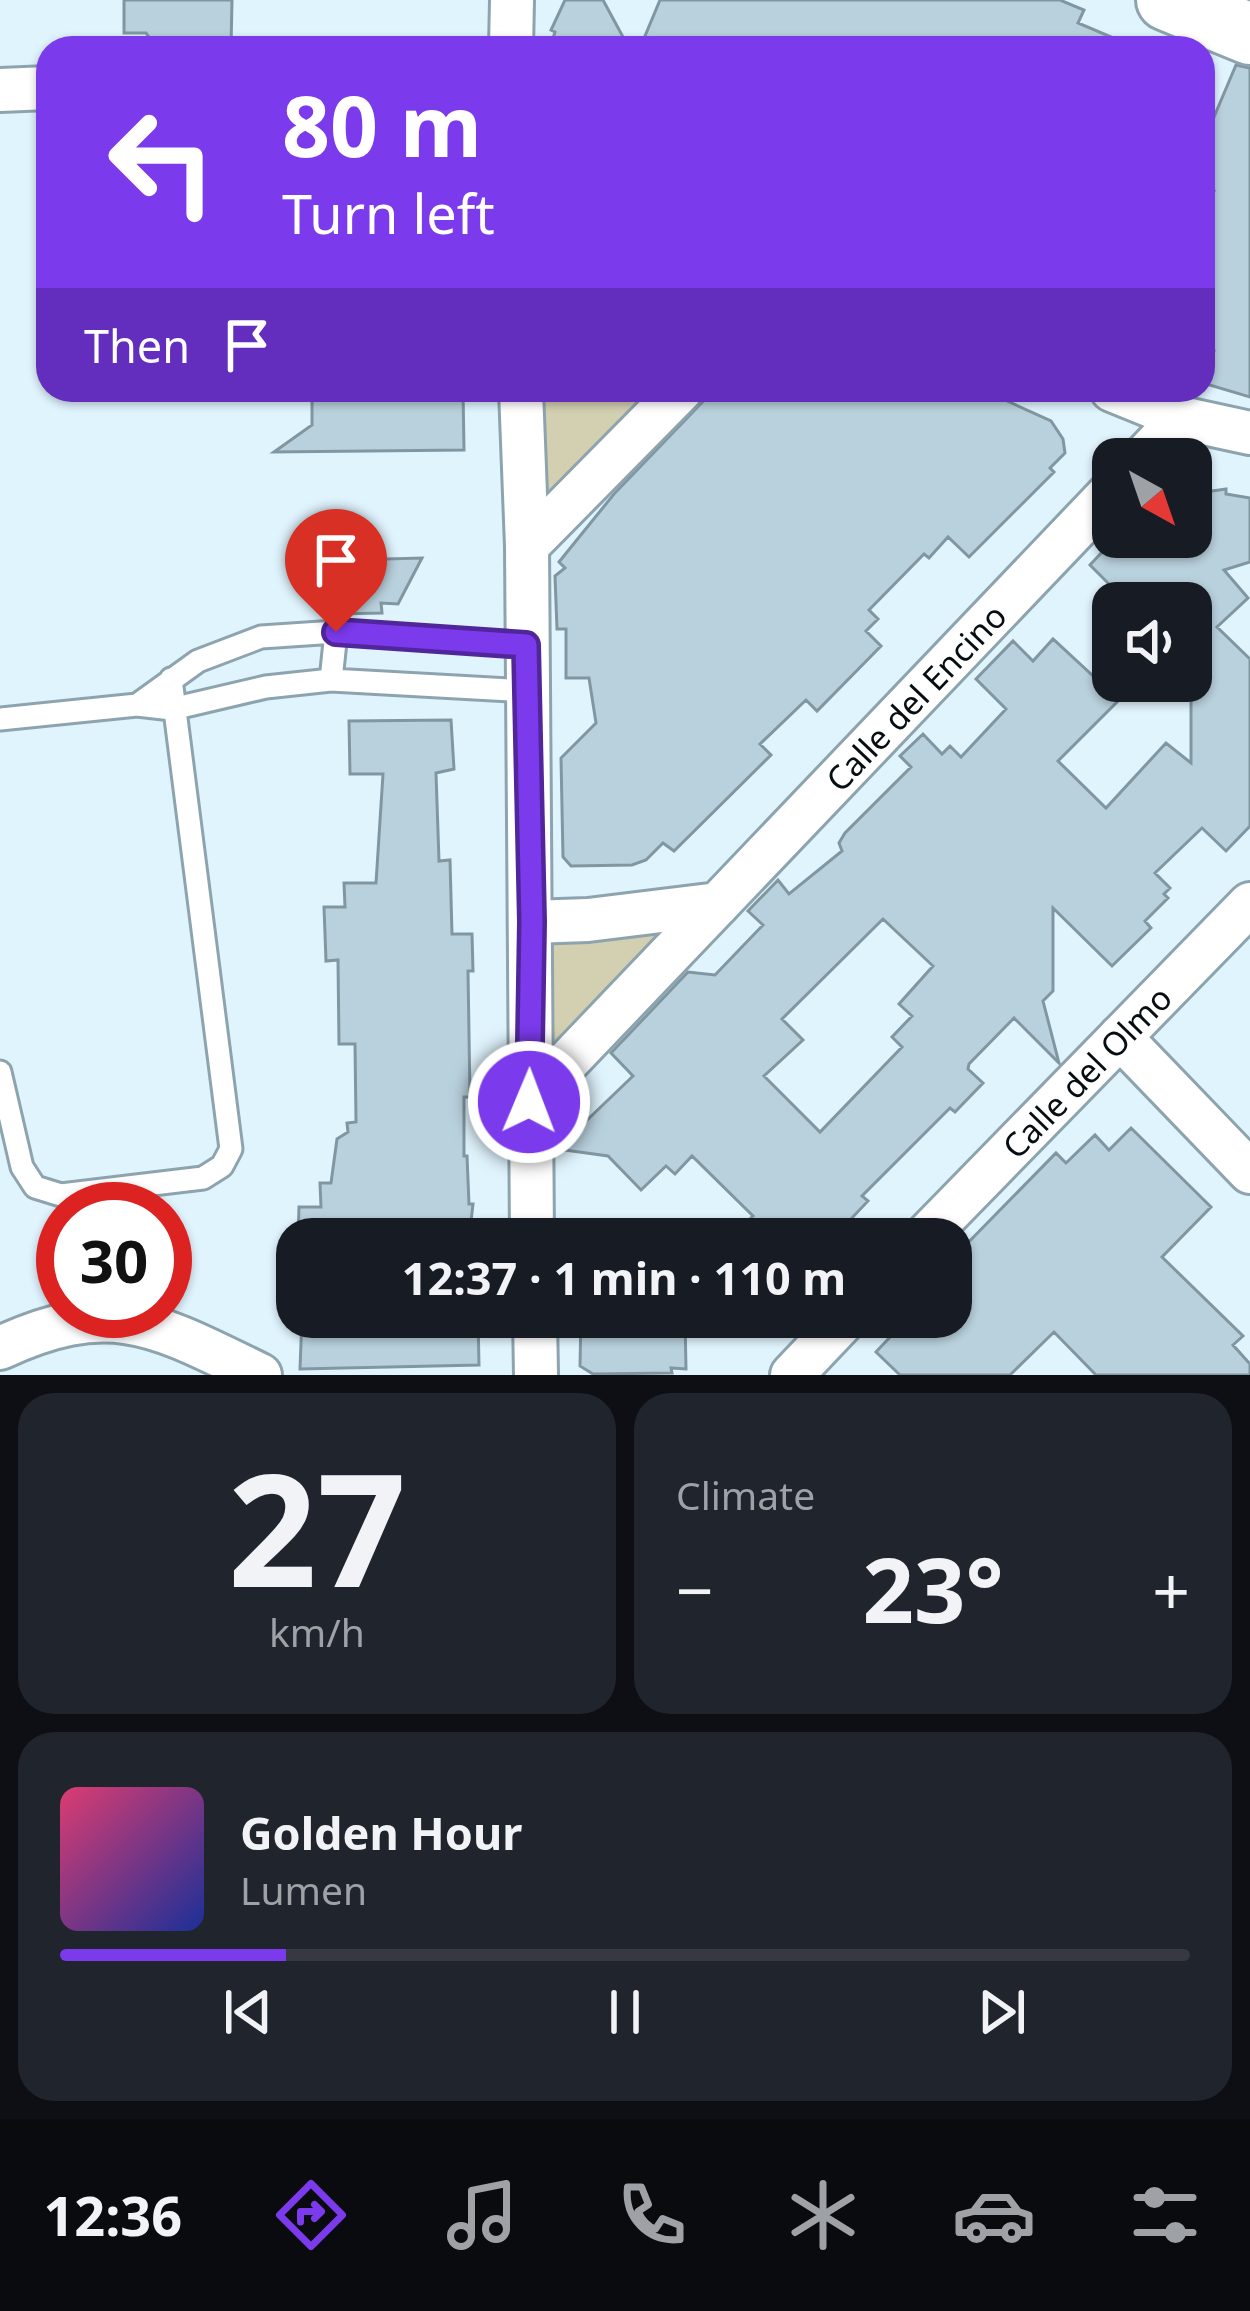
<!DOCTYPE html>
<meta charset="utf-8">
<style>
:root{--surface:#171b24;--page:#20242c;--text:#f1f3f6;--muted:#9ea1a6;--line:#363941;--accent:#7c3aed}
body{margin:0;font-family:"Noto Sans",sans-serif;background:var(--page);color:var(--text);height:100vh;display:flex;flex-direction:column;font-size:45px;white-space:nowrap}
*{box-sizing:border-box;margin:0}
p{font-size:39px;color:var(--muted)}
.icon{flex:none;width:66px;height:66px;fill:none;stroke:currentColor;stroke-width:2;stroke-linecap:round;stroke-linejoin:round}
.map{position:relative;height:1375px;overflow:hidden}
.panel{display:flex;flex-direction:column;gap:18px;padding:18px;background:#0d0f14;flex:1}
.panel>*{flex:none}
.top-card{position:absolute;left:36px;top:36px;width:1179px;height:366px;border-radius:36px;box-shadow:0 3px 9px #0004;background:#7c3aed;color:#fff;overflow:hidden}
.needle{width:78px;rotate:140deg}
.controls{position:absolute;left:1092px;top:438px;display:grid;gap:24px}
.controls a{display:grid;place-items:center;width:120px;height:120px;border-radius:24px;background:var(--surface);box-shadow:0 3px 9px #0004;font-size:60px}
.speed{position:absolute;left:36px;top:1182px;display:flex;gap:24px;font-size:60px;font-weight:700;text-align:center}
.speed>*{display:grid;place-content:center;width:156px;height:156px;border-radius:50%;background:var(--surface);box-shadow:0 3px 9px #0004;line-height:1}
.speed .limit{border:18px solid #d22;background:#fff;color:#111}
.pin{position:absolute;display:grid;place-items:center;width:102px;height:102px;color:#fff;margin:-123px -51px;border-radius:50% 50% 50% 0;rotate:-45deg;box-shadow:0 0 12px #0007}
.pin .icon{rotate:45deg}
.me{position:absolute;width:132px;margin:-66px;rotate:1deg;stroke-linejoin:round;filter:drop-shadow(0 0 9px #0008)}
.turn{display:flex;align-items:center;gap:42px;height:252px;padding:0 48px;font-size:54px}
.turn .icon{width:156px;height:156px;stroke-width:2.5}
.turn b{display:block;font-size:84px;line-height:102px}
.then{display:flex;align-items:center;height:114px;padding:0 48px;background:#0003;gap:24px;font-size:45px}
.big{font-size:90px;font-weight:700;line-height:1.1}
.panel .card{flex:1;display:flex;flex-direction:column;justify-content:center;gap:18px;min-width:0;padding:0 42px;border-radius:36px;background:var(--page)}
.panel .dial{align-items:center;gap:0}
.dial b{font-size:156px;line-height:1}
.song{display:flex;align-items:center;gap:36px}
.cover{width:144px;height:144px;border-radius:18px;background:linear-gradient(135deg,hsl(340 70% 55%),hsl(230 70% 35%))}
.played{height:12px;border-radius:6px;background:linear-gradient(90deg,var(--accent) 20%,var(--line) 20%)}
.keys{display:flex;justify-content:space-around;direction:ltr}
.heat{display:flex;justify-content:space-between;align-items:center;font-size:66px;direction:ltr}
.panel .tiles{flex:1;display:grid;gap:18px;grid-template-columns:1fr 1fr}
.card:last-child{grid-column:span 2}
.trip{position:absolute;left:276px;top:1218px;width:696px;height:120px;border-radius:36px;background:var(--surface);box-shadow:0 3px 9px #0004;font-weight:700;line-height:120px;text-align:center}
.tab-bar{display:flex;height:192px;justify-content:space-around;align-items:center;background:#090b0e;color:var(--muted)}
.tab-bar .icon{width:84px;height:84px}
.tab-bar .current{color:var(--accent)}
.tab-bar b{font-size:54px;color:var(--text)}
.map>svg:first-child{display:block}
.green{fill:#d3cfb1}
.building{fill:#b9d1dd;stroke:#8097a2;stroke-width:3;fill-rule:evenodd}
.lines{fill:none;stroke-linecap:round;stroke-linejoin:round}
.lane-casing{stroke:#8da4af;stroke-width:27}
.street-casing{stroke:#8da4af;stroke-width:48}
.secondary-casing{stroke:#8da4af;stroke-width:66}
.lane{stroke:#fff;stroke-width:21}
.street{stroke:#fff;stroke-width:42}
.secondary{stroke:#fff;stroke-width:60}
.route-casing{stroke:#51269a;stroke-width:30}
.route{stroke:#7c3aed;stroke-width:21}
.labels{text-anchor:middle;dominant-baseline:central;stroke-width:9;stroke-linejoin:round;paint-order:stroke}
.street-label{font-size:33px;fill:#060e12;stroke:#fefefe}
</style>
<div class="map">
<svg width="1250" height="1375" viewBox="0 0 1250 1375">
<rect width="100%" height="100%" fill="#e0f4fe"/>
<!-- green -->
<path class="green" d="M520 390H676L527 546Z
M718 904 528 1103 531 922Z"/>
<!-- building -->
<path class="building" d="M124 0H232L231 48H193L194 41H152L146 33H124Z
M565 0H603L629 48H550L555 32 551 30Z
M660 0H1060L1084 10 1078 23 1137 48H640Z
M1236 65 1250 68V397L1203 383 1214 351 1203 347V216L1214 191 1203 187V143Z
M316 390H463L464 450 274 452 312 425V398H316Z
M714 390H983L1051 421 1063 439 1065 453 1050 468 1054 472 969 557 948 537 929 558 924 554 869 610 878 619 866 631 881 646 817 711 806 700 760 744 771 755 674 851 663 843 646 860 632 865 571 866 563 857 561 758 596 723 589 678H566V629H557L555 576 565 568 559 562 614 494Z
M1226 489V494L1250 498V562L1224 570 1248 598 1217 627 1250 659V826L1226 851 1202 828 1155 873 1170 888 1164 894 1168 898 1145 921 1151 928 1112 966 1053 908V991L1043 1001 1059 1063 1014 1018 969 1064 968 1069 983 1083 955 1112 950 1108 862 1196 868 1201 832 1239H729L753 1216 692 1156 675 1174 666 1166 641 1190 608 1156 557 1149 633 1076 611 1053 688 972 715 975 763 925 748 911 778 880 789 894 842 851 839 843 845 833 911 767 900 756 923 734 942 754 950 746 961 757 1006 709 976 679 1013 641 1033 661 1053 639 1119 700 1058 761 1106 808 1166 743 1191 763V603H1128L1090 565 1116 537H1191V494ZM883 919 933 966 899 1004 912 1016 892 1037 902 1047 820 1132 764 1076 803 1040 782 1019Z
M422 558 398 604 381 603 382 613 335 614V582H349V560Z
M451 720 454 769 436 773 439 861 450 860 452 934H472L473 971H468L470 1097H464V1156H467L469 1204H473L469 1239H298L299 1207H321L320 1183H331L337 1139 348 1132 347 1123 356 1122 355 1044H339L338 960 326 961 324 907H345L344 883H376L383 774H350L349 721Z
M1131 1128 1211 1207 1162 1257 1243 1336 1233 1345 1250 1364V1375H1096L1054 1332 1010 1375H900L876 1352 909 1317H951V1260L1056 1153 1066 1163 1095 1135 1109 1150Z
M302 1317H332L333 1320 478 1317 479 1365 300 1369Z
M581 1317H685L686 1369 671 1368 672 1373 593 1374 580 1366Z"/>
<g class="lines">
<defs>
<path id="lane" d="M331 680 336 632
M137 705 198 661 261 637 336 632 526 645
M0 719 137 705 172 709 266 687 331 680 526 691
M0 1072 22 1167 35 1187 61 1195 203 1178 222 1166 231 1149 171 679"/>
<g id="street">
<path d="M511 48 512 0"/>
<path d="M0 90 48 88"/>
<path d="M521 390 527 546 532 1239"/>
<path d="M1112 390 1181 418 1250 433"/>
<path d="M1142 459 1181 418"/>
<path d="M527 546 681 390"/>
<path id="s1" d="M531 922 588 920 718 904 1113 490"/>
<path d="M1120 1037 1250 1172"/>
<path d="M528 1103 718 904"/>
<path id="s2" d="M923 1239 1250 904"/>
<path d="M535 1317 536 1375"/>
<path d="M0 1348C112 1296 157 1325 260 1375"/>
<path d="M792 1375 847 1317"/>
</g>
<path id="secondary" d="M1167 0 1250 34"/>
</defs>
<!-- lane casing -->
<use href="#lane" class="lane-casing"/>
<!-- street casing -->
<use href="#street" class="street-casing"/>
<!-- secondary casing -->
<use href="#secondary" class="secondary-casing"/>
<!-- lane -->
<use href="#lane" class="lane"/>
<!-- street -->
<use href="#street" class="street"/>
<!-- secondary -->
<use href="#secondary" class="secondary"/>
</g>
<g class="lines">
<defs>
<path id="route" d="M336 632 526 645 532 922 529 1102"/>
</defs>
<!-- route casing -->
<use href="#route" class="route-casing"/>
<!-- route -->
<use href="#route" class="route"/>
</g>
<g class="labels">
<!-- street labels -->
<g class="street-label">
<text stroke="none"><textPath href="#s1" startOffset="474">Calle del Encino</textPath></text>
<text stroke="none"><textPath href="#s2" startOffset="234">Calle del Olmo</textPath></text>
</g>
</g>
</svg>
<div class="controls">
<a><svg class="needle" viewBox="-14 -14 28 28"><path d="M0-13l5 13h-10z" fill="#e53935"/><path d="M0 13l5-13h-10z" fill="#9ea1a6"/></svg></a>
<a><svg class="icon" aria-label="sound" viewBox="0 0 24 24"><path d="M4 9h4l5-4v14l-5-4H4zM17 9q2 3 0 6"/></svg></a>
</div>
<div class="speed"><div class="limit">30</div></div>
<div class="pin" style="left:336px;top:632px;background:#d93025"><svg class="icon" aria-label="arrive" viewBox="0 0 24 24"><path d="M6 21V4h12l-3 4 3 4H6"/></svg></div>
<svg class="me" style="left:529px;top:1102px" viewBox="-20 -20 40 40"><circle r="17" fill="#7c3aed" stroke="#fff" stroke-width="3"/><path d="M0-11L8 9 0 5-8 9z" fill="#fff"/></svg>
<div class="trip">12:37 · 1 min · 110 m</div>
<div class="top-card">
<div class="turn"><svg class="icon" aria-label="left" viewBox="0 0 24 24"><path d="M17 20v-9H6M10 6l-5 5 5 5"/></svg><div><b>80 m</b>Turn left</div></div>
<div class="then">Then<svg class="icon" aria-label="arrive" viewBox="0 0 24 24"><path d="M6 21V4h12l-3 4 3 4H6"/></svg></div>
</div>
</div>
<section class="panel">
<div class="tiles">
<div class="card dial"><b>27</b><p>km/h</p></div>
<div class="card"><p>Climate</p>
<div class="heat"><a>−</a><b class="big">23°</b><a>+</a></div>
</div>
<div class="card">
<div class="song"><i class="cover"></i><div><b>Golden Hour</b><p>Lumen</p></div></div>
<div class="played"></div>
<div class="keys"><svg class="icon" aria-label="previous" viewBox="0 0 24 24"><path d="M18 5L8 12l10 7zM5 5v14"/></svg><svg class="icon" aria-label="pause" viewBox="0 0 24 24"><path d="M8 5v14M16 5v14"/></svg><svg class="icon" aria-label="next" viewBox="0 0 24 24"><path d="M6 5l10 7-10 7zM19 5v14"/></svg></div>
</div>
</div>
</section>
<nav class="tab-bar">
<b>12:36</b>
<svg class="icon current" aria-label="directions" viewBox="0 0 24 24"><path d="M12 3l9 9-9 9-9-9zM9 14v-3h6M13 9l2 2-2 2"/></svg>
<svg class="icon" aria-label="music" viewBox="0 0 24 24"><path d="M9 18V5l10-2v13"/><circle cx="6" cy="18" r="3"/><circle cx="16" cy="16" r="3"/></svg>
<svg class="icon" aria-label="phone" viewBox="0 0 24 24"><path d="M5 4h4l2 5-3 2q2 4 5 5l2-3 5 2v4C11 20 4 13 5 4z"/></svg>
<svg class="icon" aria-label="climate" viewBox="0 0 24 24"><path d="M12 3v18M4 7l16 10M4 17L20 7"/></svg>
<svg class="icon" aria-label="car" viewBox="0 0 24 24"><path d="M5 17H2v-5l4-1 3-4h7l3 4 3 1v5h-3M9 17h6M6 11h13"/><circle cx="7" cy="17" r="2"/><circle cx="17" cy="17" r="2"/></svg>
<svg class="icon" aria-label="filters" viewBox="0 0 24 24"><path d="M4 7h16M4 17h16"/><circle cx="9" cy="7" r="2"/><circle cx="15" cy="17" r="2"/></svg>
</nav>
